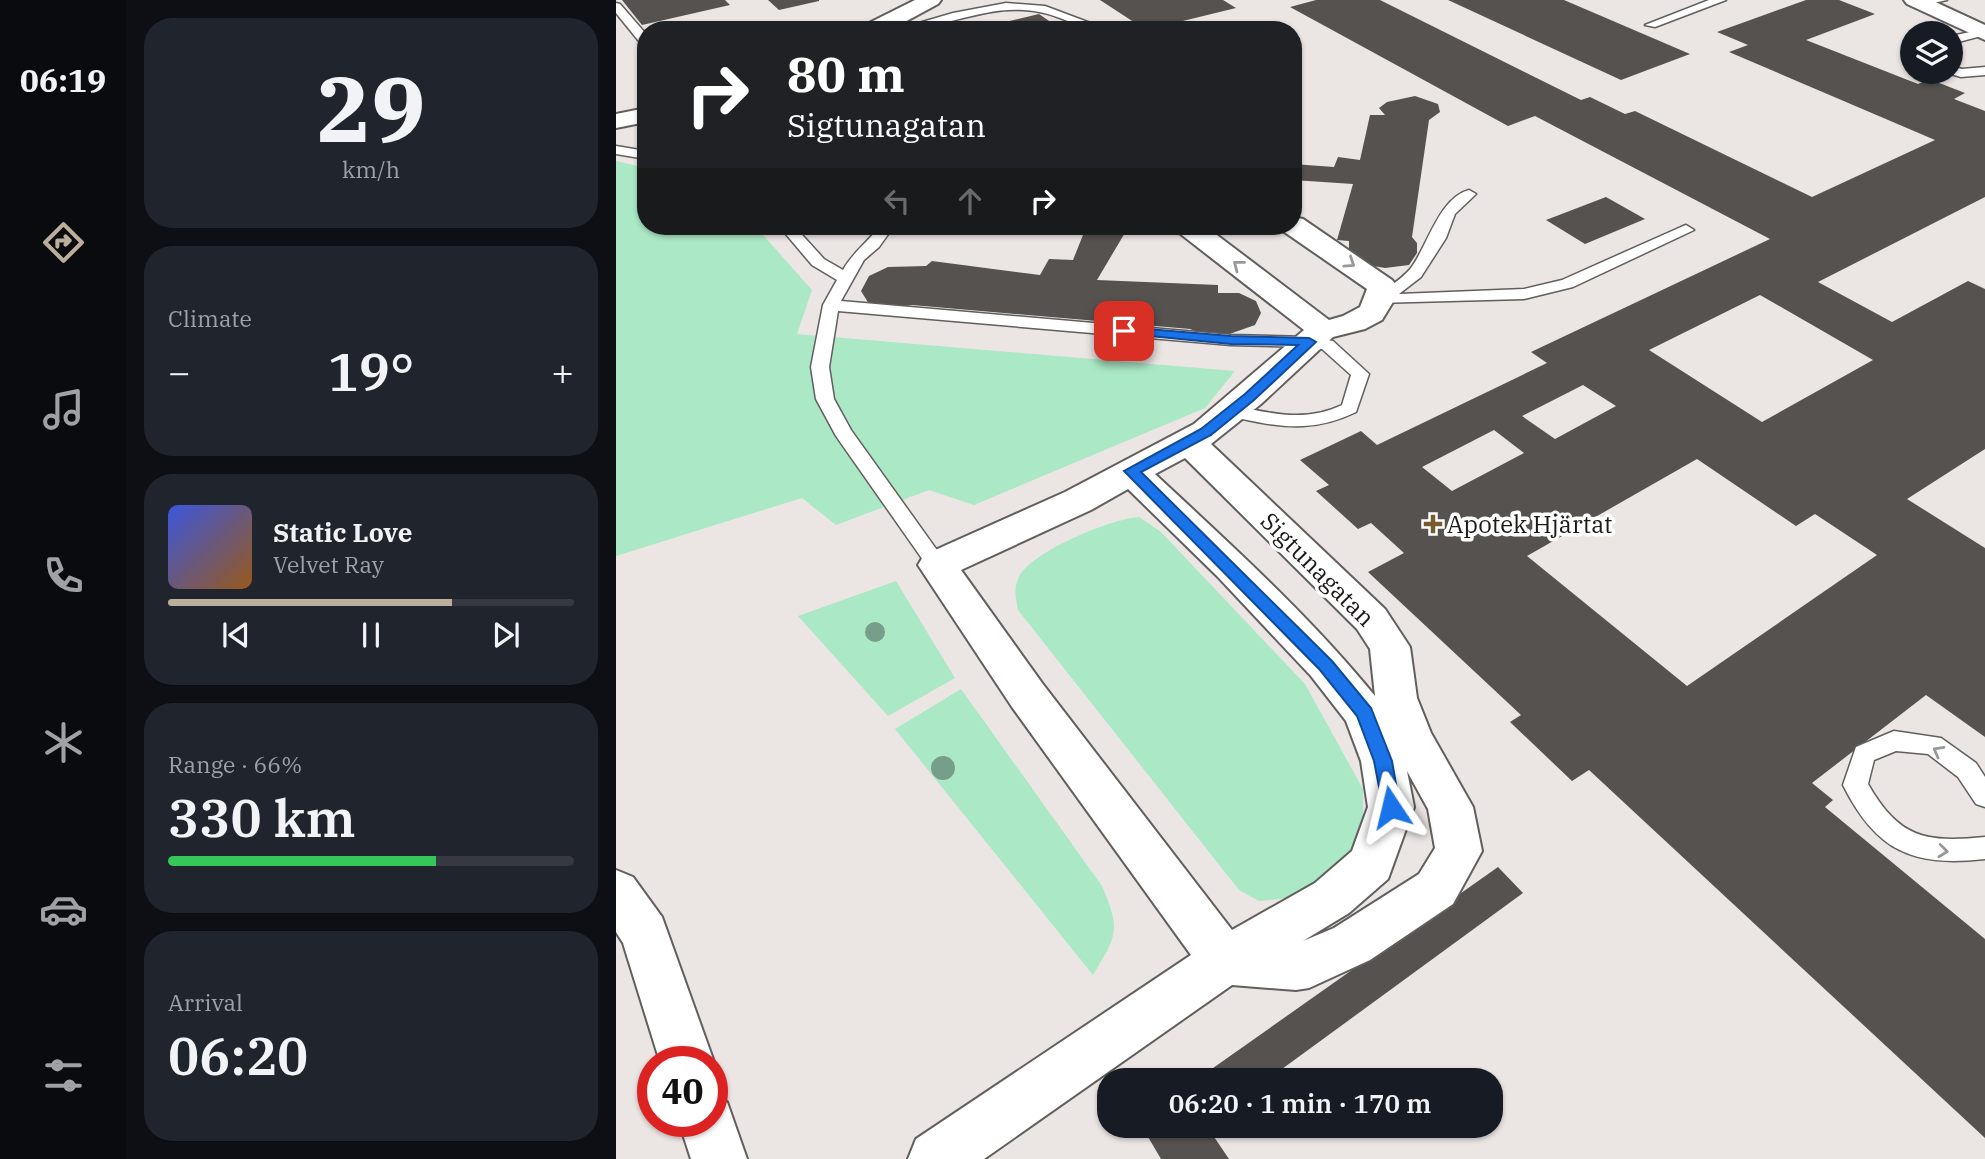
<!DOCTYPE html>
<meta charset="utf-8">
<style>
:root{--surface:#171b24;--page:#20242c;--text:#f1f3f6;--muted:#9ea1a6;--line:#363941;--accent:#bbaf9c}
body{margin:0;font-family:"IBM Plex Serif",serif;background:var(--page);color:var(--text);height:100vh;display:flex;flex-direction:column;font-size:26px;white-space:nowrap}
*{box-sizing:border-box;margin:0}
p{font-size:23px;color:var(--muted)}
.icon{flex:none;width:38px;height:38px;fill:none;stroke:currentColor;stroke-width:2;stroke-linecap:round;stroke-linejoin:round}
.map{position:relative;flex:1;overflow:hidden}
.panel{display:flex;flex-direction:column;gap:18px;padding:18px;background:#0d0f14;width:490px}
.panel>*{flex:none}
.guide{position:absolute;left:21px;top:21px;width:665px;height:214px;border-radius:28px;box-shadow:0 2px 5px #0004;background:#202124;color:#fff;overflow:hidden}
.buttons{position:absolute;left:1284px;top:21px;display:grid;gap:14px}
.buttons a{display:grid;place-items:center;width:63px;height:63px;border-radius:50%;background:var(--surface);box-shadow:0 2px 5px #0004;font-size:35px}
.speed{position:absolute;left:21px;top:1046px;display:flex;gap:14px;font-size:35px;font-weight:700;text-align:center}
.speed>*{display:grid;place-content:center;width:91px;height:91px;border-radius:50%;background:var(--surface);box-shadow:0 2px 5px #0004;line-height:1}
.speed .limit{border:10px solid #d22;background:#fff;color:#111}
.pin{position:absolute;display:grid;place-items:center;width:60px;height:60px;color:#fff;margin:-30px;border-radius:14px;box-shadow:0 4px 10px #0006}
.me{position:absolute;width:77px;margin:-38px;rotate:350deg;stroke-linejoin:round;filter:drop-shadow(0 0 5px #0008)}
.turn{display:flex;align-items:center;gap:24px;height:147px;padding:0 35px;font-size:32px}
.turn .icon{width:91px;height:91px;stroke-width:2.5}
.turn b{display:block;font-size:49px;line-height:60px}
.lanes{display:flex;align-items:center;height:66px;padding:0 35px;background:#0003;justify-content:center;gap:35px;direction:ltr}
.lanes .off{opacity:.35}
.big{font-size:52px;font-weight:600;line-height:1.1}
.panel .card{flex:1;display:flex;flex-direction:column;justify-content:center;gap:10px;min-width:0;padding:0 24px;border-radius:28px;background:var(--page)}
.panel .dial{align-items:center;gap:0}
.dial b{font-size:91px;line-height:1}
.song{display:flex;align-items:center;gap:21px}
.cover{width:84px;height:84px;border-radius:10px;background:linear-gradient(135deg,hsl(230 70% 55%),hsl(30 70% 35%))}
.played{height:7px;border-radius:4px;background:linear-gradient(90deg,var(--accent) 70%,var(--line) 70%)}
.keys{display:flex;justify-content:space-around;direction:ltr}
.heat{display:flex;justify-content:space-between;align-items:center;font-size:38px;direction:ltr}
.charge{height:10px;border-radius:5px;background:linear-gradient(90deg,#34c759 66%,var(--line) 0)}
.trip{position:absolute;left:481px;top:1068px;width:406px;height:70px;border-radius:28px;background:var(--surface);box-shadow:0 2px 5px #0004;font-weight:600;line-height:70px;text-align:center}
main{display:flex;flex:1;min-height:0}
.tab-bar{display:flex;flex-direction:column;width:126px;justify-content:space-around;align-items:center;background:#090b0e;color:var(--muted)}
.tab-bar .icon{width:49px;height:49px}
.tab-bar .selected{color:var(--accent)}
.tab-bar b{font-size:32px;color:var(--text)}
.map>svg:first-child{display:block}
.green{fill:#abe8c6}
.building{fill:#565250;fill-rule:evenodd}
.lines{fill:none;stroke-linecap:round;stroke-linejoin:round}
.service-casing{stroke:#625e5d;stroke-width:3}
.minor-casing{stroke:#625e5d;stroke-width:4}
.tertiary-casing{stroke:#625e5d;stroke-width:4}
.service{fill:#fff;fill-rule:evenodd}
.minor{fill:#fff;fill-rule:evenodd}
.tertiary{fill:#fff;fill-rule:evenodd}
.tree{fill:#769e8b}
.oneway{stroke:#999898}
.route{fill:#1a73e8;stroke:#114b97;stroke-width:2}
.poi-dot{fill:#785c2f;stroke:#fff;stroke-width:2.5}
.labels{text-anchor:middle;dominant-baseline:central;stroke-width:7;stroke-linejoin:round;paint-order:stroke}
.poi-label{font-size:24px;fill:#1c1a19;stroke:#fff;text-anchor:start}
.street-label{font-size:24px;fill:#1c1a19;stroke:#fff}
</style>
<main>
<nav class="tab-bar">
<b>06:19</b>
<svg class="icon selected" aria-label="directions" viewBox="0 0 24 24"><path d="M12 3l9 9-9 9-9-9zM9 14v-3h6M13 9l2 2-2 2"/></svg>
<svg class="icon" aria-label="music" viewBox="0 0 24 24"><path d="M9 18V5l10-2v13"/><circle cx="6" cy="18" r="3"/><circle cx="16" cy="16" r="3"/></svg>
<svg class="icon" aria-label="phone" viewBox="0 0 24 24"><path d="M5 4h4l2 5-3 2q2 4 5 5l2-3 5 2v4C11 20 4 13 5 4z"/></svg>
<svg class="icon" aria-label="climate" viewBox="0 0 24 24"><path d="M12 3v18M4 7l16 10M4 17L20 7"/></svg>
<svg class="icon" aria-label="car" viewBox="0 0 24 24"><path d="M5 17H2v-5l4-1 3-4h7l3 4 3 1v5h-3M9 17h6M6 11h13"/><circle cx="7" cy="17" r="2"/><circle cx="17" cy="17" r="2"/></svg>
<svg class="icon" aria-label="filters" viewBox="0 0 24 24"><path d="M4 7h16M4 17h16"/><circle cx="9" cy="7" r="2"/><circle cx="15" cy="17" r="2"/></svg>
</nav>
<section class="panel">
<div class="card dial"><b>29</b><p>km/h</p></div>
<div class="card"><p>Climate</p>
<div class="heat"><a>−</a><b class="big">19°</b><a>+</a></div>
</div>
<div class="card">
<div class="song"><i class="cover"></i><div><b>Static Love</b><p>Velvet Ray</p></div></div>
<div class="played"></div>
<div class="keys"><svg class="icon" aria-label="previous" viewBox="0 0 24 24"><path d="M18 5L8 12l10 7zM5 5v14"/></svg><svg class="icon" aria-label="pause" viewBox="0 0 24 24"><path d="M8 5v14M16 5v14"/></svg><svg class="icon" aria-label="next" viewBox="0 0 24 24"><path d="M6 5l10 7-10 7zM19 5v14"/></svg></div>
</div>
<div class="card"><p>Range · 66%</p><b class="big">330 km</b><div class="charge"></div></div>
<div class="card"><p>Arrival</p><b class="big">06:20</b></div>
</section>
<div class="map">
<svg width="1369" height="1159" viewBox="0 0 1369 1159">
<rect width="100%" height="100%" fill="#ebe6e4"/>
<!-- green -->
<path class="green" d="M0 161 30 168V226H139L196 290 181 334 619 371 589 408 358 505 313 490 220 525 186 498 0 556Z
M523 517 545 532 689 684 747 789V818L734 851 706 878 673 898 643 901 623 890 402 610C400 599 397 588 403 577 416 551 495 519 523 517Z
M280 581 339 678 272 716 182 616Z
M345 689 486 886C505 930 501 935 477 975L279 729Z"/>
<!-- building -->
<path class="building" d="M6 0H109L114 5 26 25Z
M152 0H203V1L163 10Z
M484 0H607L620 8 530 30Z
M700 0H764L965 100 974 97 1009 114 1019 111 1196 197 1319 140 1113 52 1132 45 1101 32 1190 0H1223L1259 14 1190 40 1302 84 1313 79 1349 93 1338 99 1369 111V197L1202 282 1276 322 1352 281 1369 289V449L1291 499 1369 548V737L1310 695 1196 783 1217 800 1209 807 1369 939V1138L973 770 956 781 894 722 905 715 752 572 788 553 755 523 742 529 700 491 713 485 684 460 745 431 761 445 931 363 915 352 1154 239 919 116 892 126 674 7ZM1144 295 1257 360 1146 422 1033 350ZM967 385 1000 406 939 439 906 416ZM878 430 908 453 836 491 806 467ZM1081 459 1180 526 1199 514 1261 555 1071 686 911 556Z
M832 0H948L1074 54 1005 80Z
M423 14 446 30H344L363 24 368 27Z
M799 96 822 104 824 112 813 120 796 237 801 243V253L793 265 769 268 746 264 733 251V241L721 240 737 184 677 180V164L718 167 722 157 744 160 754 115H769L763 108 771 102Z
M990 197 1029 219 969 244 930 220Z
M447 226H513L481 280 602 285V293H623L640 301 645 313 639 325 605 337 590 336 574 329 296 305 275 308 253 304 245 291 253 276 272 267 310 266 316 261 424 275 433 259 457 260 469 230Z
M882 867 907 893 651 1080H580Z
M525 1125H590L613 1159H545Z"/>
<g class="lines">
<defs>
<path id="service" d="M1093 0H1110L1039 27 1029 25Z
M1311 0H1331L1304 6V2Z
M0 3 4 4 30 34V46L26 45 0 13Z
M390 3 429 6 493 30C462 30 439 11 408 10 364 7 323 30 279 30L337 13Z
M1369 29V35L1335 44V36Z
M1335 66 1346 69 1369 67V75L1345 77 1331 73 1335 72Z
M0 146 30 151V159L0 154Z
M853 190 860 194 839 214 830 238 805 277 783 294 908 289 946 280 1065 227 1070 225 1078 230 957 287 908 299 760 303 758 300 760 297C771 288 786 279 795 268 812 245 823 198 853 190Z
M163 226H178L208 259 227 270C237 252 252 242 264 226H278L263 247 248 260 225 301 615 335 693 337 717 341 753 374 740 412C703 430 672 429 631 420 622 418 612 418 606 411L615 405C654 413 688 423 726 405L735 375 706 349 693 347 615 345 222 311 213 367 218 399 235 430 328 560 331 565 328 570 321 572 314 570 220 436 200 399 195 367 207 305 221 280 196 265Z
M1278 731 1325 738 1360 763 1369 777V807L1360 804 1342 777 1312 754 1280 751 1258 760 1252 784C1283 838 1309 843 1369 837V859C1296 867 1260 851 1227 785L1240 747Z"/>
<path id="minor" d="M299 0H325L322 4 274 30H246L249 25Z
M1288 0H1315L1369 25V40L1291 4Z
M30 108V122L0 128V114Z
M0 870 17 877 46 917 98 1062 96 1065V1062H44L7 943 0 932Z
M96 1097 111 1102 131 1159H75L63 1122H96Z"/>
<path id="tertiary" d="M677 217 687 219 776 280 781 286 780 297 766 320 749 329 717 337 645 404 595 444 769 609 794 647 801 698 815 733 857 807 866 851 837 904 754 960 693 988 680 990 616 985 368 1159H292L300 1139 575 955 396 707 302 565 308 555 449 492 578 424 688 330 562 232 558 226H589L713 320 727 316 744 307 751 289 667 231 664 226H677ZM569 458 741 629 754 649 759 696C693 615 615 545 539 474ZM512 489 601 576 695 676 730 721 745 761 752 807 736 851 699 883 616 930 426 683 345 570 475 510ZM791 771 812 809 819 848 803 874 718 928 687 941 733 913 772 879 798 807Z"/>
</defs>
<!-- service casing -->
<use href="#service" class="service-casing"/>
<!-- minor casing -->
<use href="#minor" class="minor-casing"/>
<!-- tertiary casing -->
<use href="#tertiary" class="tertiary-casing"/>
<!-- service -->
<use href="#service" class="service"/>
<!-- minor -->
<use href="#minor" class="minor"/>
<!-- tertiary -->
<use href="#tertiary" class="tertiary"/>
</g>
<!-- trees -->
<g class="tree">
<circle cx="259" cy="632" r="10"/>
<circle cx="327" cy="768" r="12"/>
</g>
<!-- one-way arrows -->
<defs><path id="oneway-chevron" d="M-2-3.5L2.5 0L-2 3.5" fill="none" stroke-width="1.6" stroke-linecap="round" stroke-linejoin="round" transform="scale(1.75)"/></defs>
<g class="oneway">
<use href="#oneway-chevron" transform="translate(734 263) rotate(34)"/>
<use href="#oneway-chevron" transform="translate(622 265) rotate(-142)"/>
<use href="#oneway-chevron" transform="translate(1322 751) rotate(-151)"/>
<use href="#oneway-chevron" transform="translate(1327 851) rotate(6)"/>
</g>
<!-- route -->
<path class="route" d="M508 327 615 336 693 338 700 342 638 400 595 435 525 472 716 661 755 708 776 761 784 807 782 813 775 815 768 813 758 761 741 716 704 670 508 471 585 429 629 394 682 345 615 344 504 333V328Z"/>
<!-- markers -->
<path class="poi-dot" d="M813.5 513.5h7v7h7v7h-7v7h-7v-7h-7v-7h7z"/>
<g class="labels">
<!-- poi labels -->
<g class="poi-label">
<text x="831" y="524">Apotek Hjärtat</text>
</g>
<!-- street labels -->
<g class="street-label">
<text transform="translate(702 569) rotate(45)">Sigtunagatan</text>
</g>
</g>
</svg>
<div class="buttons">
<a><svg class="icon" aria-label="layers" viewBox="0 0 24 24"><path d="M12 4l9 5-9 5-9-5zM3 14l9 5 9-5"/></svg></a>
</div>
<div class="speed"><div class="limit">40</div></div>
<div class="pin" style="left:508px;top:331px;background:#d93025"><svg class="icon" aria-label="arrive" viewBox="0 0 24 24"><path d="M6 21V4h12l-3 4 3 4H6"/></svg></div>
<svg class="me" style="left:775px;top:807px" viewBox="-20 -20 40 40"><path d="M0-17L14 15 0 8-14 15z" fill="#1a73e8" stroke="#fff" stroke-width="4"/></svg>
<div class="trip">06:20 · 1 min · 170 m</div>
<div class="guide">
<div class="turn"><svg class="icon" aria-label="right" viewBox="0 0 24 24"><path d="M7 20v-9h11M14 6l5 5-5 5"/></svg><div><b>80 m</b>Sigtunagatan</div></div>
<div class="lanes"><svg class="icon off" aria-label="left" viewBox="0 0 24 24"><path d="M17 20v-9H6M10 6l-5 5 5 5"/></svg><svg class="icon off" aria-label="ahead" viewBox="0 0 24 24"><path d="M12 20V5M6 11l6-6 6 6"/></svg><svg class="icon" aria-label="right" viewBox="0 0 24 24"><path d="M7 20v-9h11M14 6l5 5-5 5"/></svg></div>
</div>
</div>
</main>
